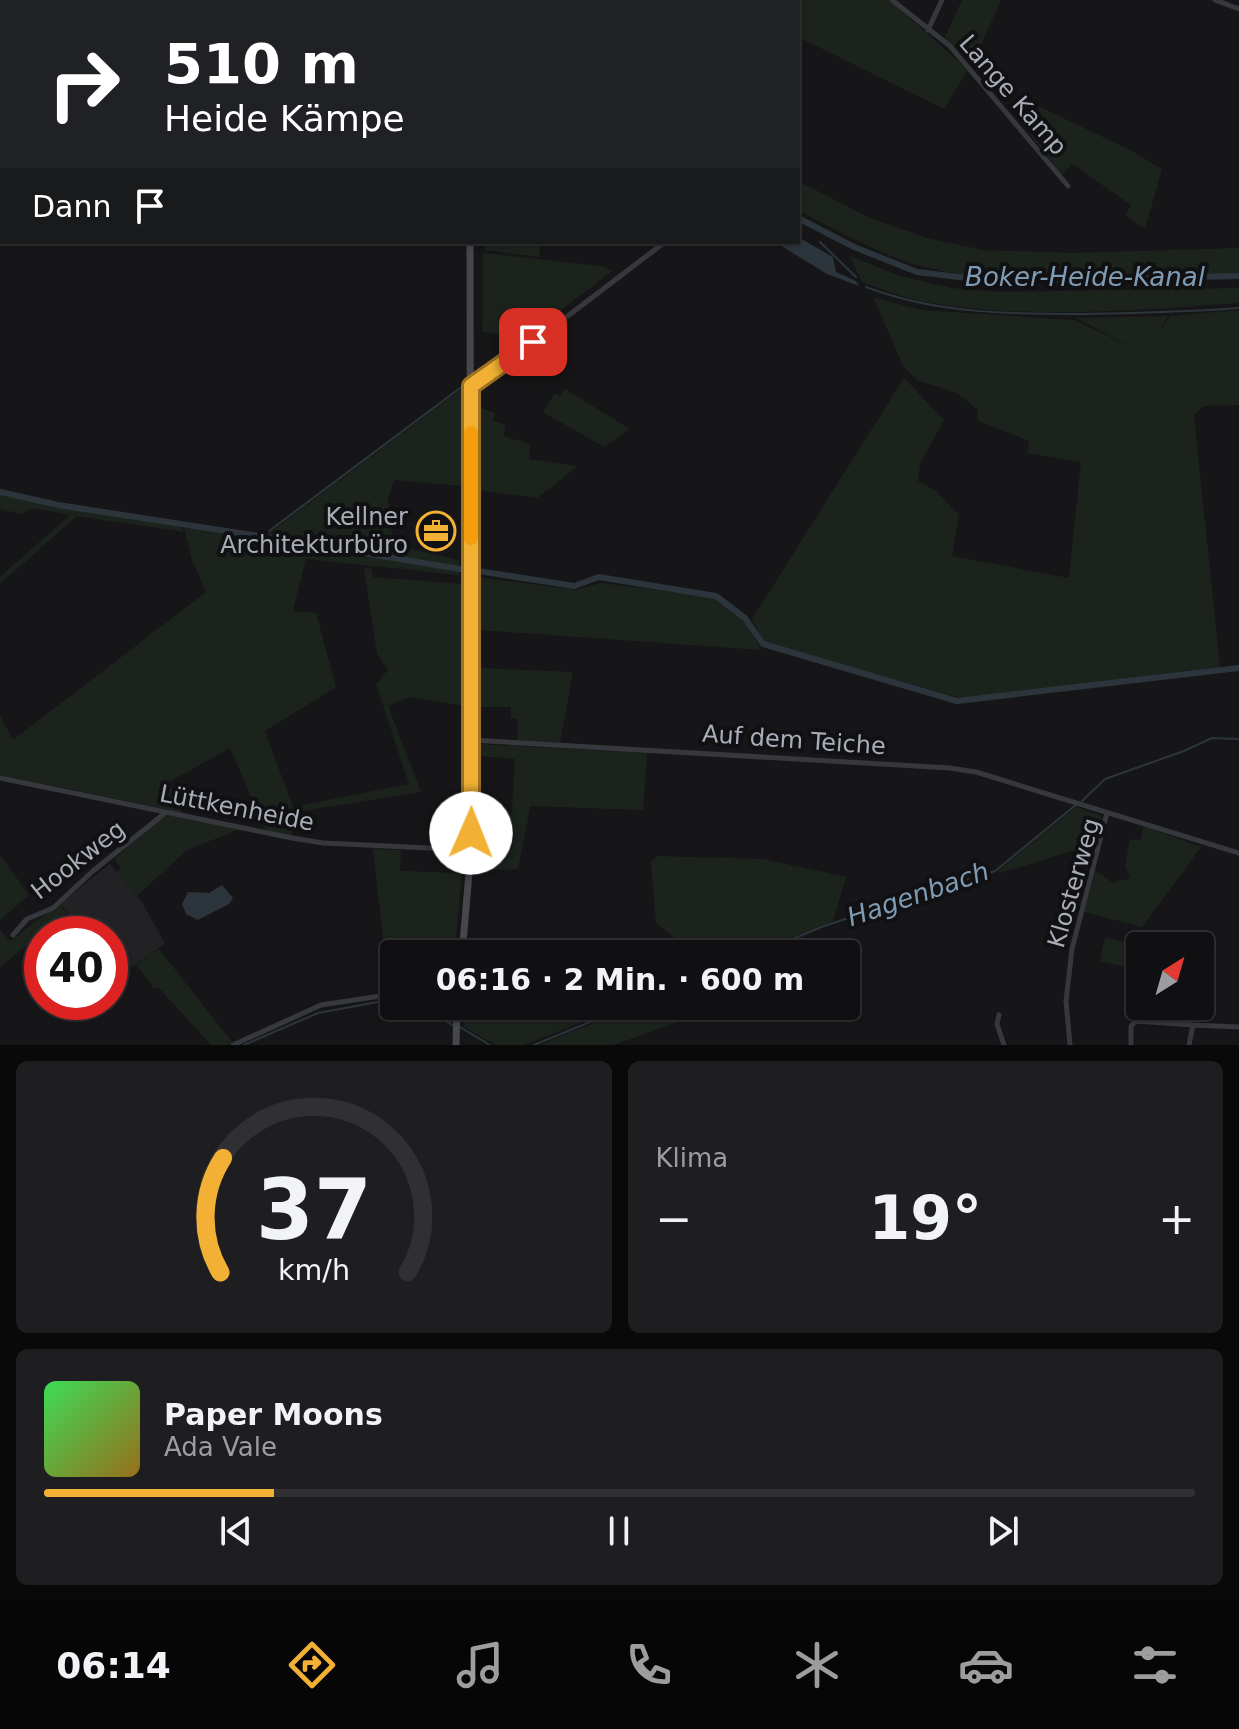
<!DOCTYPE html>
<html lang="de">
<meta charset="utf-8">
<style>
:root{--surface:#101012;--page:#1e1e20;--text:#f1f3f6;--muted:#9c9d9f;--line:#303032;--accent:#f2b134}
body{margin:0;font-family:"DejaVu Sans",sans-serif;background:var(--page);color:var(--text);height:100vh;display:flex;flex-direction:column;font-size:30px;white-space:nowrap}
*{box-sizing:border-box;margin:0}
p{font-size:26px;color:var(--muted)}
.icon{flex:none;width:44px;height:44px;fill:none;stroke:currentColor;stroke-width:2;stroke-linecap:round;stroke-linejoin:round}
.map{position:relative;height:1045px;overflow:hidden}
.details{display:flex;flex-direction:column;gap:16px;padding:16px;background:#09090a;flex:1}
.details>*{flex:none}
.hud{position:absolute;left:0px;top:0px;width:800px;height:244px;box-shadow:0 2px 6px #0004,0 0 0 2px var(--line);background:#202124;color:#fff;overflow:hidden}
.needle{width:52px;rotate:37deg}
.tools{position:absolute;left:1126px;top:932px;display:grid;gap:16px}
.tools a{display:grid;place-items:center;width:88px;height:88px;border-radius:8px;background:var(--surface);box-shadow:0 2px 6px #0004,0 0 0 2px var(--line);font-size:40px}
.speed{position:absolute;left:24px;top:916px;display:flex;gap:16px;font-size:40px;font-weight:700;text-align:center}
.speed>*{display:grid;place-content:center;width:104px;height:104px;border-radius:50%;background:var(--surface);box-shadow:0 2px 6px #0004,0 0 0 2px var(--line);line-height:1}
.speed .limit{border:12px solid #d22;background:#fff;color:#111}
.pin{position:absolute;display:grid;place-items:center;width:68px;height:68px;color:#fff;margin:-34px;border-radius:16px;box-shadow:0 4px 12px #0006}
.me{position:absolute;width:88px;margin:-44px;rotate:1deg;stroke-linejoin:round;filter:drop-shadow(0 0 6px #0008)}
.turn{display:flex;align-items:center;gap:28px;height:168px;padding:0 32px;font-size:36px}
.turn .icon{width:104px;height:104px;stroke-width:2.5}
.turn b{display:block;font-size:56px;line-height:68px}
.then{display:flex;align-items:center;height:76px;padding:0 32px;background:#0003;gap:16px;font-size:30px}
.big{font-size:60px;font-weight:800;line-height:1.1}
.details .widget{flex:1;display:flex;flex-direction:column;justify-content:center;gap:12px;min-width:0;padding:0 28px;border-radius:12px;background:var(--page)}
.details .dial{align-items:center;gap:0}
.dial svg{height:208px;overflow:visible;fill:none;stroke:var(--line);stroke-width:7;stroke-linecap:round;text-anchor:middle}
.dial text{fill:var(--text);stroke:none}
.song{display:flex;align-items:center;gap:24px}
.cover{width:96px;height:96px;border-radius:12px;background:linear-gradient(135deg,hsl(130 70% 55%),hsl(40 70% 35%))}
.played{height:8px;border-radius:4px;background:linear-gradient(90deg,var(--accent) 20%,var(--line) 20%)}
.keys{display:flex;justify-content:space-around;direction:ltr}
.heat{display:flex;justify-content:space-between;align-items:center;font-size:44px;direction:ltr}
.details .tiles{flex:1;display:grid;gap:16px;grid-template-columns:1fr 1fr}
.widget:last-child{grid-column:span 2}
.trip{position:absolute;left:380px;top:940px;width:480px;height:80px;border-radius:8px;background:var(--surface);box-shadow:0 2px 6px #0004,0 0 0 2px var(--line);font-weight:800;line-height:80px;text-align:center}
.dock{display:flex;height:128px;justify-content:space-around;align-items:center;background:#060607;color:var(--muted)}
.dock .icon{width:56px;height:56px}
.dock .on{color:var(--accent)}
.dock b{font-size:36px;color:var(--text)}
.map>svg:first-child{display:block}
.built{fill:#222225}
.green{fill:#1c231d}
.water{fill:#2c353c}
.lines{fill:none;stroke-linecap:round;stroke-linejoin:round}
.stream{stroke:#2c353c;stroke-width:2}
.canal{stroke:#2c353c;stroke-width:6}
.street{stroke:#37383d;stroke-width:5}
.secondary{stroke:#45474d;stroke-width:7}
.route-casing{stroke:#9d7322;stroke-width:20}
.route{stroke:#f2b134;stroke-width:14}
.slow{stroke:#f59e0b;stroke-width:14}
.labels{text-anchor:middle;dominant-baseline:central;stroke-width:8;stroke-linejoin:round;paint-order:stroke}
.street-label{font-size:24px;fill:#a8adb8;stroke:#111113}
.poi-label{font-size:24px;fill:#a8adb8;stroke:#111113;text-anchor:end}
.water-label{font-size:26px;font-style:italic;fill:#7f9bb3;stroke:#111113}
</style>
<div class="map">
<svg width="1239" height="1045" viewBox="0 0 1239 1045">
<rect width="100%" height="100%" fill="#161618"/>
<!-- built -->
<path class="built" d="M110 864 142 902 165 944 132 967 110 944V934H100L88 921 81 928 60 904Z"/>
<!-- green -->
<path class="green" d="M0 0H216L2 2V113Z
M773 0H889L968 70 944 109 798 37V2Z
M962 0H1001L972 65 945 37Z
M1038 106 1130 150 1162 169 1145 229 1126 215 1131 205 1072 164 1062 175 1029 133Z
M798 181 870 218 927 238 983 250 1073 253 1239 248V275C1139 277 1018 291 921 266 877 254 839 230 798 211Z
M486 242H541L539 257 485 250Z
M483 253 602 266 612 271 523 339 483 332Z
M850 256 900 276 951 288 998 292 1239 288V303C1137 310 1027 320 926 302 904 298 882 289 862 282Z
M873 297 921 310 1074 320 1134 348 1076 318 1168 316 1158 335 1170 316 1239 310V405L1204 406 1194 415 1220 667 965 699 765 643 752 619 904 378 944 420 920 464 918 481 936 491 959 515 952 556 1069 578 1081 462 1027 453 1029 441 977 420 978 410 957 393 917 380 903 366Z
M461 389V486L394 480 388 498 393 545 459 560V575L306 559 293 611 316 613 336 687 265 731 293 807 409 784 376 684 388 670 377 654 364 568 371 569 373 577 462 584 465 706 410 697 388 706 421 792 289 813 292 837 266 831 230 748 169 782 185 819 240 829 187 850 137 896 117 872 121 868 114 859 170 810 0 775V716L13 740 206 592 192 560 184 527 265 539 269 533Z
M565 389 630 429 604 447 543 412 555 393 560 396Z
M478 407 495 413 493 421 506 425 503 436 530 444 529 459 578 466 537 498 478 490Z
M0 494 182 527 184 532 77 516 0 584V577L70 515 33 508 22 514 0 509Z
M477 577 576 590 601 583 714 597 745 621 761 650 478 630Z
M478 668 573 672 560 743 517 741 518 719 511 718V707H476Z
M478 744 647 753 643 810 530 806 518 869 479 870 493 815 512 813 515 759 478 756Z
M1076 807 1102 816 1095 844 1001 873 998 871Z
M1144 826 1201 847 1142 927 1084 912 1095 870 1113 883 1130 878 1125 865 1130 839 1140 841Z
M373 849 401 850 400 871 462 873 455 948 384 946Z
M0 855 29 895 0 920Z
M657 856 763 859 846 877 833 921 752 954H681L677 940 656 923 651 862Z
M59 904 67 913 0 967V930L10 941Z
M1105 937 1140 946V970L1100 961Z
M159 949 232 1042 229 1045H211L158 987 155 989 136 965Z
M552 1006H623L524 1045H496L464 1027 465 1007 535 1017Z
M634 1006H722L614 1045H540Z"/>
<!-- water -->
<path class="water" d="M798 237 833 257 836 272 856 281 859 286 827 274 775 242H798Z
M222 885 233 898 229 904 198 920 186 914 182 904 188 892 209 893Z"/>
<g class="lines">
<!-- stream -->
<path class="stream" d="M0 115H2
M820 242 856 277
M866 287C937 314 1010 314 1085 314 1137 313 1188 312 1239 308
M269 531 460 388
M1082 801 1105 779 1184 751 1212 738 1239 739
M756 954 824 926 995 871 1077 804
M420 1006 454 1026
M460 1027 490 1045
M244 1045 318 1013 394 999
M534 1045 629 1006"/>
<!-- canal -->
<path class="canal" d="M0 140 2 141
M798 218 854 247 917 272 993 281 1239 276
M0 492 54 504
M58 505 272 538
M277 539 460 569
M472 570 574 586 599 577 716 596 745 618 763 644 957 701 1239 668"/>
<!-- street -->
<path class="street" d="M892 0 950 46 1068 186
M1215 0 1239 9
M220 2 221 0
M766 2V0
M928 30 942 0
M0 156H2
M471 386 485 379 665 242
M471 740 950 768 976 772 1239 853
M0 778 292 838 323 843 471 850
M13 935 27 919 53 908 93 871 165 813
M999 1015 997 1024 1004 1045
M233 1045 321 1005 394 994
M1070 1045 1066 1001 1072 949 1107 813
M1131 1045V1026L1136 1021 1193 1025
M1189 1045 1193 1025 1239 1027"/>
<!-- secondary -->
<path class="secondary" d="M532 2 533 0
M462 954 471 850V793L470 242
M456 1045 457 1006"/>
</g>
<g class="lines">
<defs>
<path id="route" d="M471 833V386L533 342"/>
</defs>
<!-- route casing -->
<use href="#route" class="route-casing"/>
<!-- route -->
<use href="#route" class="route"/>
<!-- slow -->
<path class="slow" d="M471 538V433"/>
</g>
<!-- icons -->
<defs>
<symbol id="office-ring" viewBox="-11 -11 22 22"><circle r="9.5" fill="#111113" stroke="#f2b134" stroke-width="1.5"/><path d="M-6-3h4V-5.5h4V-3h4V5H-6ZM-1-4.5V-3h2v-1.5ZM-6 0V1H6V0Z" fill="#f2b134"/></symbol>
</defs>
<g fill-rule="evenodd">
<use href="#office-ring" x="414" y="509" width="44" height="44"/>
</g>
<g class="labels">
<!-- street labels -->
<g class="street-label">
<text transform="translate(1013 95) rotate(49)">Lange Kamp</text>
<text transform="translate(794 740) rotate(4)">Auf dem Teiche</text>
<text transform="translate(237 808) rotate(11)">Lüttkenheide</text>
<text transform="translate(78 860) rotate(-38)">Hookweg</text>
<text transform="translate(1074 883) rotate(-74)">Klosterweg</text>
</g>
<!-- poi labels -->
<g class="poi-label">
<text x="408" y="517">Kellner<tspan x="408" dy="28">Architekturbüro</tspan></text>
</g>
<!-- water labels -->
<g class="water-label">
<text x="1085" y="277">Boker-Heide-Kanal</text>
<text transform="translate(918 894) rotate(-19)">Hagenbach</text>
</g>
</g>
</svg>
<div class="tools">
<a><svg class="needle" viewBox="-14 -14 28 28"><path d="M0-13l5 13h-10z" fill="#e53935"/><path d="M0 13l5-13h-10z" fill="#9c9d9f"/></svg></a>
</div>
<div class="speed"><div class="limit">40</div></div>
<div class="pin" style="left:533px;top:342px;background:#d93025"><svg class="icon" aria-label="arrive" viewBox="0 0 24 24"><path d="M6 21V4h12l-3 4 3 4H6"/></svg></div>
<svg class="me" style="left:471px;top:833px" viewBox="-20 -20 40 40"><circle r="19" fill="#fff"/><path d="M0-13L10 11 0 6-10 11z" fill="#f2b134"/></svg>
<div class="trip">06:16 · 2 Min. · 600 m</div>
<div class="hud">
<div class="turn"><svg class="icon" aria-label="right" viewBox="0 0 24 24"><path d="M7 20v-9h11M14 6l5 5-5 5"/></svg><div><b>510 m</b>Heide Kämpe</div></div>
<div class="then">Dann<svg class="icon" aria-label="arrive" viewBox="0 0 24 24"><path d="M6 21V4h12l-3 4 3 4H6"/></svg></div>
</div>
</div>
<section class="details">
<div class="tiles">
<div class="widget dial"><svg viewBox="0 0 100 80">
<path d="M14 69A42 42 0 1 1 86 69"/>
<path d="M14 69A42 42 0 0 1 15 25" stroke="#f2b134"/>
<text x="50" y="56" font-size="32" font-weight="700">37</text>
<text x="50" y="72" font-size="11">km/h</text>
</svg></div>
<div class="widget"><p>Klima</p>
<div class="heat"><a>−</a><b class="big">19°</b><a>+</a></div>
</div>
<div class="widget">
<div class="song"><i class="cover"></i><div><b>Paper Moons</b><p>Ada Vale</p></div></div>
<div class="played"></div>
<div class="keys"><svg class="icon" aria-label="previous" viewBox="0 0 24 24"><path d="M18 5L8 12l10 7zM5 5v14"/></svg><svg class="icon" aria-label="pause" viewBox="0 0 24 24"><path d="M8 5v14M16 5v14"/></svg><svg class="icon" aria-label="next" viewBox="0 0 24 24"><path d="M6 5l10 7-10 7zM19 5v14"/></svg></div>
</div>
</div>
</section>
<nav class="dock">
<b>06:14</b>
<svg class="icon on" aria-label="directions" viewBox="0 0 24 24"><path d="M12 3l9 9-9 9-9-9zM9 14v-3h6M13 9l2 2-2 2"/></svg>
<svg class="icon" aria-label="music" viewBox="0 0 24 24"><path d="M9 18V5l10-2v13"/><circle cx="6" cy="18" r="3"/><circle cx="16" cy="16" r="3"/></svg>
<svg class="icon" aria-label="phone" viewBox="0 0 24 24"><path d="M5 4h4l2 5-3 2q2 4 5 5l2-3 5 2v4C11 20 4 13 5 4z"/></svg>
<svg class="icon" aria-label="climate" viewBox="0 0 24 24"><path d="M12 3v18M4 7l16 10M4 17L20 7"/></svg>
<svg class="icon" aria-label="car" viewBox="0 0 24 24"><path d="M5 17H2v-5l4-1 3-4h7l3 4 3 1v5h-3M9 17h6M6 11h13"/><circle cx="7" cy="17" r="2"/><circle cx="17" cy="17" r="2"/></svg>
<svg class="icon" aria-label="filters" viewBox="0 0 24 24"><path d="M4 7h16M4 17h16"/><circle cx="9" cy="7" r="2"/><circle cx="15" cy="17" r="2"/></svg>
</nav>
